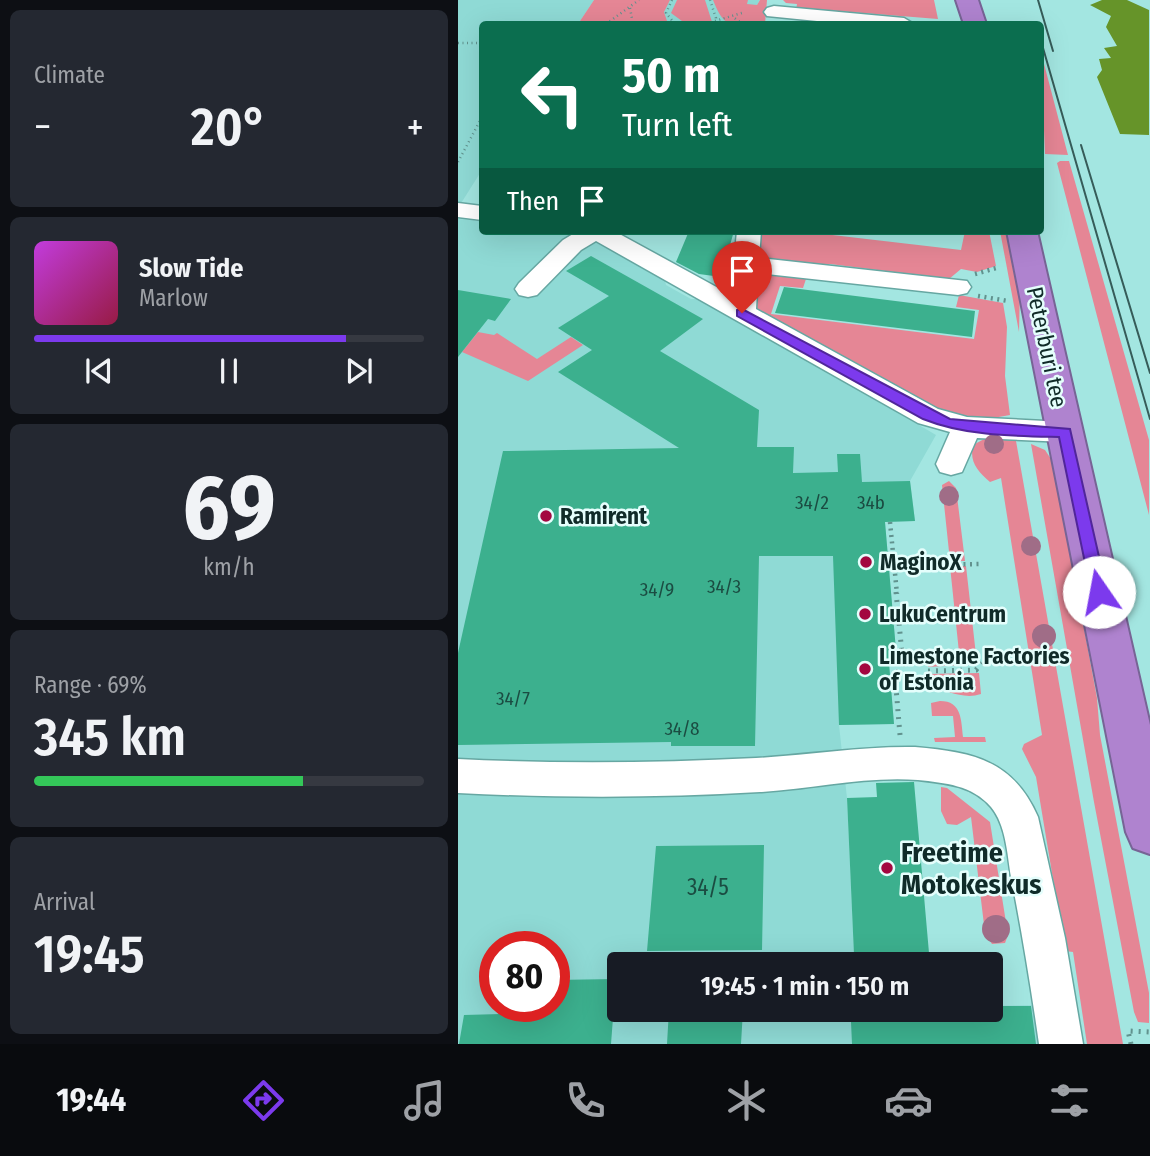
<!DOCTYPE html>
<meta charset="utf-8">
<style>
:root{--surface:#171b24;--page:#242831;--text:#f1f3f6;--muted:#9ea1a6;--line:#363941;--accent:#7c3aed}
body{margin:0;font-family:"Fira Sans Condensed",sans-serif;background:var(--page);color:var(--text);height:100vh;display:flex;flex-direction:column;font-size:26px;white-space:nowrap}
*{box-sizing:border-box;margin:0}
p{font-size:23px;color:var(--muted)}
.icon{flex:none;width:38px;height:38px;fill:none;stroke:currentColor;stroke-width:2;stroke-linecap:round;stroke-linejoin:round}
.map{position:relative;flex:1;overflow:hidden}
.side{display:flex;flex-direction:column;gap:10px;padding:10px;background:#0d0f14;width:458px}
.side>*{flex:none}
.banner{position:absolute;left:21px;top:21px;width:565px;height:214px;border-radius:7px;box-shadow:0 7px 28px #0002;background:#0b6e4f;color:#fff;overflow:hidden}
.speed{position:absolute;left:21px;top:931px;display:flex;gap:14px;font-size:35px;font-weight:700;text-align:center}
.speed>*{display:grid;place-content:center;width:91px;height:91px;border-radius:50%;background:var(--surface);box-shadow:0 7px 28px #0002;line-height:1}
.speed .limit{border:10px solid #d22;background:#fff;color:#111}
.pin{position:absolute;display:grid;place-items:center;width:60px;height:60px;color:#fff;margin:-72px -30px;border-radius:50% 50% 50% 0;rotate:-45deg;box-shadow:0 0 7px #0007}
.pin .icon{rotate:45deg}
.me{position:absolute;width:77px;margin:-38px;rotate:348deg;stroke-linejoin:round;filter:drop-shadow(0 0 5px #0008)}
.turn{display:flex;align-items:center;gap:24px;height:147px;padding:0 28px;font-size:32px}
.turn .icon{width:91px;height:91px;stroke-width:2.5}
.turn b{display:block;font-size:49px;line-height:60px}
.then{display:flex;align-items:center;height:66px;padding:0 28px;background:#0003;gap:14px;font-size:26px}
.big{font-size:52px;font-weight:600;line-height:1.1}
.side .card{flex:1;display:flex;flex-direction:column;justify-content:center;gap:10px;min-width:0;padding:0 24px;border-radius:10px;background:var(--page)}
.side .dial{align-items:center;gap:0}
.dial b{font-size:91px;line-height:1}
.song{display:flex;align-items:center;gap:21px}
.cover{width:84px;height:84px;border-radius:10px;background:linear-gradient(135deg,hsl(290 70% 55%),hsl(340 70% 35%))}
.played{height:7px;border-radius:4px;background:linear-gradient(90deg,var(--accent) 80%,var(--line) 80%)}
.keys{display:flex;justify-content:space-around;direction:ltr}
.heat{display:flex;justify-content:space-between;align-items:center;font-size:38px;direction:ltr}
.charge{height:10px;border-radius:5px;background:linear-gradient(90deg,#34c759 69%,var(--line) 0)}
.trip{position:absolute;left:149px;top:952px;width:396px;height:70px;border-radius:7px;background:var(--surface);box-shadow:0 7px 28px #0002;font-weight:600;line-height:70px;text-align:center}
.tabs{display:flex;height:112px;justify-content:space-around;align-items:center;background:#090b0e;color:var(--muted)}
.tabs .icon{width:49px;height:49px}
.tabs .selected{color:var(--accent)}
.tabs b{font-size:32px;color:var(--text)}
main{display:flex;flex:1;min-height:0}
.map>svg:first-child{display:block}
.built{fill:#8fdad5;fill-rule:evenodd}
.green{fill:#e58695}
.water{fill:#669429}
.building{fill:#3cb08e}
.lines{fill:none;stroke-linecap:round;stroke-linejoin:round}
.minor-casing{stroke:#66a7a2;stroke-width:3}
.highway-casing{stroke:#776495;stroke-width:4}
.path-far2{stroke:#61928e;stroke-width:2.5;stroke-dasharray:1 3.5;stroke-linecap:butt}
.path-far1{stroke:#61928e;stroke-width:4.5;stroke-dasharray:2 4.5;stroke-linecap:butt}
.path{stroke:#61928e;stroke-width:5;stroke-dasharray:2 6;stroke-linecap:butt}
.minor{fill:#fff;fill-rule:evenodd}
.highway{fill:#af83cf;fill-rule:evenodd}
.tram{stroke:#365c59;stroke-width:2}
.tree{fill:#a06d87}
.route{fill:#7c3aed;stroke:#51269a;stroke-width:2}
.poi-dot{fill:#a30740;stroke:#e5fefc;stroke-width:2.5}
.labels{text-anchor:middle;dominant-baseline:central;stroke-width:5;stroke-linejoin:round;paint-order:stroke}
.number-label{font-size:19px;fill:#1b4c42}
.street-label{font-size:23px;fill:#102b29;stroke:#e5fefc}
.poi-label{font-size:23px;font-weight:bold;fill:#102b29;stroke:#e5fefc;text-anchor:start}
.near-number-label{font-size:23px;fill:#1b4c42}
.near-poi-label{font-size:28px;font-weight:bold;fill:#102b29;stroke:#e5fefc;text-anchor:start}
</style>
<main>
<section class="side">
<div class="card"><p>Climate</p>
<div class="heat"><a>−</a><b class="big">20°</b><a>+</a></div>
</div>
<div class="card">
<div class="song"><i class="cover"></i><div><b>Slow Tide</b><p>Marlow</p></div></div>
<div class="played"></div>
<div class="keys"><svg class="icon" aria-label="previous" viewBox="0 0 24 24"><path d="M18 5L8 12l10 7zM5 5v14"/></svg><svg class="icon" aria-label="pause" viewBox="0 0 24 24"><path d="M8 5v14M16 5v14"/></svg><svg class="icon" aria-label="next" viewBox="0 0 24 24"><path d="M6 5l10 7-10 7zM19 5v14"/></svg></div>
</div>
<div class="card dial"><b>69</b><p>km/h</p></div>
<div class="card"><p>Range · 69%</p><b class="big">345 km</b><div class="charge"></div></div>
<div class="card"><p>Arrival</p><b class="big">19:45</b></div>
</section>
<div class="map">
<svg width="692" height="1044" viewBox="0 0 692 1044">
<rect width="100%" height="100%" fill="#a3e6e1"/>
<!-- built -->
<path class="built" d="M0 0H136L120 24H24V170L0 208Z
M205 0H302L299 5 302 10 301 24H194Z
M0 219 24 221V231H126L207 280 208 285 233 299H246L478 435 452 481 457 521 427 522 439 662 431 663 436 724 381 725 389 798 396 954H431L432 964H161V1010H436L437 1021H444V1010H532V1006L584 1005 590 1044H0ZM37 947H96V1006H37Z"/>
<!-- green -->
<path class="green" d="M136 0H212L206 12 210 24H120Z
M219 0H247L254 22 228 24 213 13Z
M255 0H290L289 4 299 5 302 0H309L307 24C275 24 268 33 255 0Z
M325 0H476L480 19 355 9 338 10 339 4 328 3Z
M583 60H585L610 155 587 154Z
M602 161H611L691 440V515L599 163Z
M298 231H340L503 250 507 231H531L538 266 519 272 503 269 491 279 372 264 364 267 312 260 299 252Z
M542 231H548L559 287 562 288 561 332Z
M318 273 349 276 345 288 322 286 313 314 516 339 521 310 498 307 501 295 545 303 549 327 547 376 552 415 535 418 487 414 298 312 299 281Z
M20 332 36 335 39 333 79 359 113 337 125 345 70 381 4 352Z
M528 438 558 441 665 1044H629L615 952 607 951 578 777 564 749 566 744 584 735 543 478 532 482C520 472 511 462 515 445Z
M573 444 587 450 595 462 639 698 642 735 691 993V1023L680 1022 676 1012 636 802Z
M491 481 498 488 507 561H492L484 485Z
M492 566H508L519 664 470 667 475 655 502 662Z
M521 673 523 694C505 700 489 690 472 687L470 674Z
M482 701C504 701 503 720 505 737H527L528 742H477L476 738 497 737 495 716H474L473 703Z
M483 787 489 788 532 822 550 935 547 943 534 944 527 933 513 817 499 825 489 824 483 811Z"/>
<!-- water -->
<path class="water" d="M644 0H669L691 10V135L662 134 639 77 644 70 641 59 653 58 646 48 659 46 648 27 653 16 632 5Z"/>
<!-- building -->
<path class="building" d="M231 231H276L263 277 241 274 218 262Z
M133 256 245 319 202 351 301 410 299 447H336L335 473 380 472 379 454H402L404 482 452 481 457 521 427 522 439 662 431 663 436 724 381 725 375 556H301L297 746H213V742L0 745V653L45 451 221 448 100 372 134 350 100 328 151 296 108 271Z
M326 287 517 311 514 337 317 313Z
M0 290 53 299 37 321 30 319 0 357Z
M456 782 471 953 396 955 389 798 419 797 418 783Z
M306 845 304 950 189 951 198 846Z
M158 979 153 1044H1L6 1015 77 1013 78 1006H96V980Z
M532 1006H573L578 1044H394L393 1022 444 1021V1010H532Z
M211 1010H285L283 1044H209Z"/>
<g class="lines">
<defs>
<path id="minor" d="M316 6 446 18 456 24H389L309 16 306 12 309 8Z
M0 203 24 206V220L0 217Z
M120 231H156L273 295 279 231H303L301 258 509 281 513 287 509 293 500 295 300 273 298 309 480 409 509 417 607 422 617 425 622 432 617 439 607 442 519 438 504 472 493 475 482 472 478 464 492 432 460 423 138 241 123 250 79 295 70 297 61 295 57 289 61 283 105 240Z
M457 747C515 752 555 760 580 817L607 938 625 1044H581C573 988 564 932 553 877 549 853 548 825 533 807 514 785 487 783 460 780 408 776 354 789 302 792 202 798 100 798 0 793V759C99 764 199 763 298 758 352 755 404 746 457 747Z"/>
<path id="highway" d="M498 0H520L528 24H506Z
M549 231H579L692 725V854L675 848 668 832Z"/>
</defs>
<!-- minor casing -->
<use href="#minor" class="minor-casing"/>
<!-- highway casing -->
<use href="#highway" class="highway-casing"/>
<!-- path-far2 -->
<path class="path-far2" d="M214 0 208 13 217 24
M252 0 258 18 256 24
M172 8 175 24
M257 21 287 12
M148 24 181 0
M274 24 282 22 275 17
M0 43H24
M0 162 24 117"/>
<!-- path-far1 -->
<path class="path-far1" d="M517 274 542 267
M520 296 550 301
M432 522 439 594
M460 565 524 564"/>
<!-- path -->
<path class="path" d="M438 592 445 664 437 676 442 735
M470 671 518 670 524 663
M673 1044 670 1031 692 1032"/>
<!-- minor -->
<use href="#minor" class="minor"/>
<!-- highway -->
<use href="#highway" class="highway"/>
<!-- tram -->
<path class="tram" d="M580 0 595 51
M583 41 692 419
M623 145 692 373"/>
</g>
<!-- trees -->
<g class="tree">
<circle cx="536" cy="444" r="10"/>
<circle cx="491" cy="496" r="10"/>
<circle cx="573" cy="546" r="10"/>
<circle cx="586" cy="636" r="12"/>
<circle cx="538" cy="929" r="14"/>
</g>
<!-- route -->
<path class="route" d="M284 309 492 419 612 429 649 592 647 597H635L633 592 601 437C556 436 507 436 465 419L279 316V310Z"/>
<!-- markers -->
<g class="poi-dot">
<circle cx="88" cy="516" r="7"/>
<circle cx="408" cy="562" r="7"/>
<circle cx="407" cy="614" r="7"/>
<circle cx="407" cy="669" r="7"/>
<circle cx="429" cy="868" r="7"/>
</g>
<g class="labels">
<!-- number labels -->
<g class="number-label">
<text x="354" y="502">34/2</text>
<text x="413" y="502">34b</text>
<text x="266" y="586">34/3</text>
<text x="199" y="589">34/9</text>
<text x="55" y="698">34/7</text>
<text x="224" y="728">34/8</text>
</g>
<!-- street labels -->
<g class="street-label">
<text transform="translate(589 347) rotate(78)">Peterburi tee</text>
</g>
<!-- poi labels -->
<g class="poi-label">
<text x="102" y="516">Ramirent</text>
<text x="422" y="562">MaginoX</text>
<text x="421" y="614">LukuCentrum</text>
<text x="421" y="656">Limestone Factories<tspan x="421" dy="26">of Estonia</tspan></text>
</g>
<!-- near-number labels -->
<g class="near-number-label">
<text x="250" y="887">34/5</text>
</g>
<!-- near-poi labels -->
<g class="near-poi-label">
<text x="443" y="852">Freetime<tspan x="443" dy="32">Motokeskus</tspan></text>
</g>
</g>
</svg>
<div class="speed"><div class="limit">80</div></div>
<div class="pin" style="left:284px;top:313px;background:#d93025"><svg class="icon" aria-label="arrive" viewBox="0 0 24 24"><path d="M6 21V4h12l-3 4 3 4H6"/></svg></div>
<svg class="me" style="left:641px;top:592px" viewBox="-20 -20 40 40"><circle r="19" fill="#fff"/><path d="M0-13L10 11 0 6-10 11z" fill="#7c3aed"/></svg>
<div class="trip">19:45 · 1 min · 150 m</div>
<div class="banner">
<div class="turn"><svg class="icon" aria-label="left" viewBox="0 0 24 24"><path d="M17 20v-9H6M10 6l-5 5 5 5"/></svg><div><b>50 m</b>Turn left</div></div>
<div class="then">Then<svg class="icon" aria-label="arrive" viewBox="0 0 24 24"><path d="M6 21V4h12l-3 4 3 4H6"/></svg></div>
</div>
</div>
</main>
<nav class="tabs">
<b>19:44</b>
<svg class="icon selected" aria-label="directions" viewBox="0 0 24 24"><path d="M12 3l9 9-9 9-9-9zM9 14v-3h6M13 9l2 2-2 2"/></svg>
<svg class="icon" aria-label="music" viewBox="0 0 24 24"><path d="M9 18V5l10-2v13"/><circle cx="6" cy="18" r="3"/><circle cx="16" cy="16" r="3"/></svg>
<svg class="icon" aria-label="phone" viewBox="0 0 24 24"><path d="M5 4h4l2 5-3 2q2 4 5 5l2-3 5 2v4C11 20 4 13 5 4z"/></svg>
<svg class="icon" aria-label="climate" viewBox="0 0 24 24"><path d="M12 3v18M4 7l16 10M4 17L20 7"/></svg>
<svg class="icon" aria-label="car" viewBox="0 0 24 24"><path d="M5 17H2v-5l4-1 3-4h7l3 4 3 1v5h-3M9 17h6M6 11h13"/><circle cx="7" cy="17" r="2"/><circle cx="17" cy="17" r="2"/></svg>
<svg class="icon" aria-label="filters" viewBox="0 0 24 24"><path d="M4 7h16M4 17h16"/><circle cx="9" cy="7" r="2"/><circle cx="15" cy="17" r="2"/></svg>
</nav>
